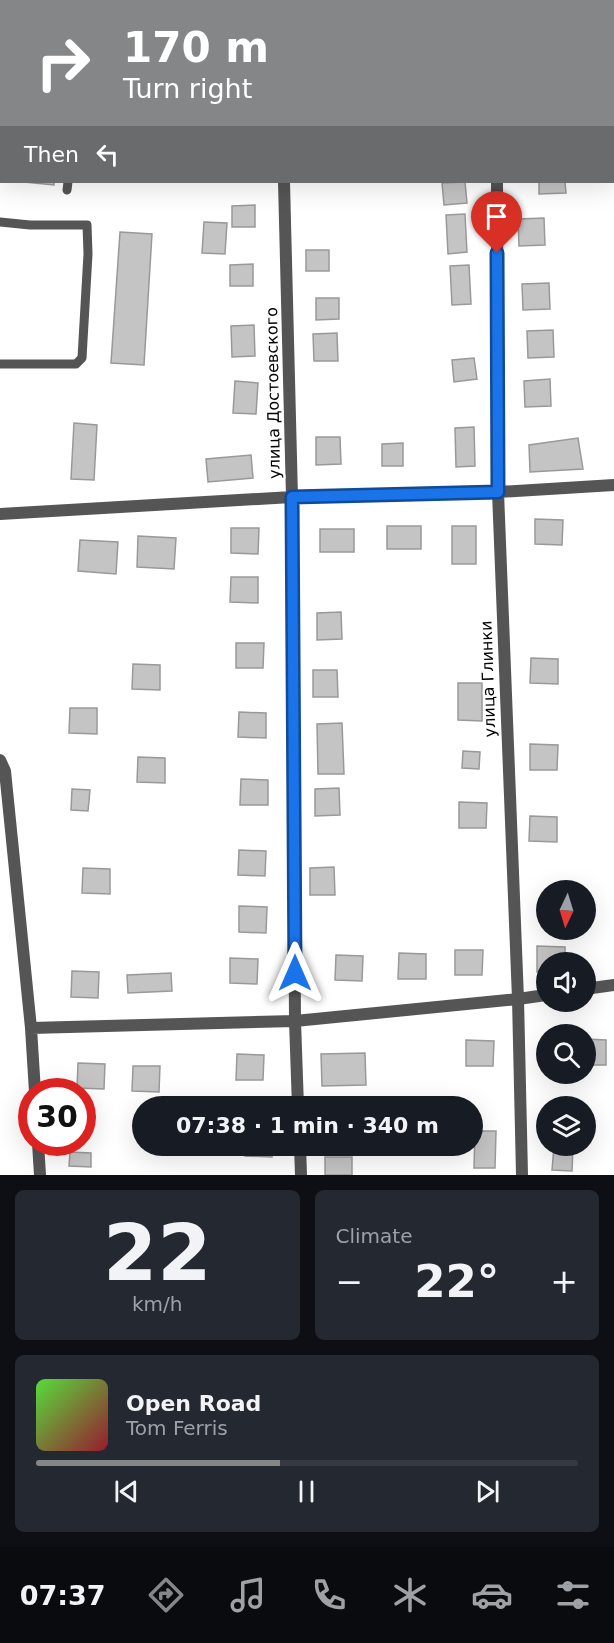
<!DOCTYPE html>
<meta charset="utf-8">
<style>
:root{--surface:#171b24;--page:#242831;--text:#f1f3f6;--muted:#9ea1a6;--line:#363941;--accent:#858687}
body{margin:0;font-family:"DejaVu Sans",sans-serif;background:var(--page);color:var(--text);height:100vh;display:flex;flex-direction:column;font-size:22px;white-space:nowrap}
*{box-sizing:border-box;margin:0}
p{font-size:20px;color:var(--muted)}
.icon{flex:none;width:33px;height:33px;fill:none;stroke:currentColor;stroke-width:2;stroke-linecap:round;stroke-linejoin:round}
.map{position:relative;height:1175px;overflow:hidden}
.drawer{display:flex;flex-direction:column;gap:15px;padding:15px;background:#0d0f14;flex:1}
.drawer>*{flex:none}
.top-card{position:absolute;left:0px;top:0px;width:615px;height:183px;box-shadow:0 6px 24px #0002;background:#858687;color:#fff;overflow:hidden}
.needle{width:39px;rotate:184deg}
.controls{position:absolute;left:536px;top:880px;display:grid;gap:12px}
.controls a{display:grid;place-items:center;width:60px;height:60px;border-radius:50%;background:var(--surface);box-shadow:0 6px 24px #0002;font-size:30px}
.speed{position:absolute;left:18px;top:1078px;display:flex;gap:12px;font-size:30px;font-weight:700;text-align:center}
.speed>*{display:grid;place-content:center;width:78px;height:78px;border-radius:50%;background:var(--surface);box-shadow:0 6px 24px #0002;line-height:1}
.speed .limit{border:9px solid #d22;background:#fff;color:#111}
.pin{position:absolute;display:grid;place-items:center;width:51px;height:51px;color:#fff;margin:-62px -26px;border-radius:50% 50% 50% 0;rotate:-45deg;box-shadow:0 0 6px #0007}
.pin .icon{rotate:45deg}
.me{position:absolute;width:66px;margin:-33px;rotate:0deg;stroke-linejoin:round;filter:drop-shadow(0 0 4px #0008)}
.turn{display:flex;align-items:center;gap:21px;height:126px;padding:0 24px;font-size:27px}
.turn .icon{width:78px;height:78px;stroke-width:2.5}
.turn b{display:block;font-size:42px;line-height:51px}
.then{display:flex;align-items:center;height:57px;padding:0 24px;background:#0003;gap:12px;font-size:22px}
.big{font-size:45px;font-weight:700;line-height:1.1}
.drawer .tile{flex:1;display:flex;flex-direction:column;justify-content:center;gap:9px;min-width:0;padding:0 21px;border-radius:9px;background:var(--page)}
.drawer .dial{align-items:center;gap:0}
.dial b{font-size:78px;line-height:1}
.song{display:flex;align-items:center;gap:18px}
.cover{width:72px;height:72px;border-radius:9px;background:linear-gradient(135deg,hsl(110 70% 55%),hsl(350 70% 35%))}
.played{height:6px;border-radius:3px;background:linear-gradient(90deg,var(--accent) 45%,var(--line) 45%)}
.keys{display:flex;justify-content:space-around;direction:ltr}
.heat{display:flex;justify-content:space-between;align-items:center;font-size:33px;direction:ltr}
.drawer .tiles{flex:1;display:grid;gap:15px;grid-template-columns:1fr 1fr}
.tile:last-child{grid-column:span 2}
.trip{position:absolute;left:132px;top:1096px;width:351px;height:60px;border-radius:30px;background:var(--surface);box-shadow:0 6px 24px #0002;font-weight:700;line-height:60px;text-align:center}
.tabs{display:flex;height:96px;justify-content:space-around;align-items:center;background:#090b0e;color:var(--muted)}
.tabs .icon{width:42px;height:42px}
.tabs .active{color:var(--accent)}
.tabs b{font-size:27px;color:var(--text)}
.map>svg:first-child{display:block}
.building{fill:#c4c4c4;stroke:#999;stroke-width:1.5}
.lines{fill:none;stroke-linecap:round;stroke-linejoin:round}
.service{stroke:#555;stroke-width:9}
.minor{stroke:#555;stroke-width:12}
.route-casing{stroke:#114b97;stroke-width:15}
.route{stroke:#1a73e8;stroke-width:10}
.labels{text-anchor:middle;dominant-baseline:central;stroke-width:4.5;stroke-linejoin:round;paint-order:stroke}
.street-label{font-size:16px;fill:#000;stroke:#fff}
</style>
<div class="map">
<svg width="614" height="1175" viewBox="0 0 614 1175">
<rect width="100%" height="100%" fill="#fff"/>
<!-- building -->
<path class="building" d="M227 0H251V2H227Z
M24 182H54V185Z
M465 182 467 203 444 205 442 183Z
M539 182H565L566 193 539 194Z
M255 205V227H232V206Z
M465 214 467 252 448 254 446 215Z
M544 218 545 245 519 246 518 219Z
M204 222 227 223 225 254 202 253Z
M120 232 152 234 144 365 111 363Z
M306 250H329V271H306Z
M253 264V286H230V265Z
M469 265 471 304 452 305 450 266Z
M549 283 550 309 523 310 522 284Z
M316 298H339V319L316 320Z
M254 325 255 356 232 357 231 326Z
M553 330 554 357 528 358 527 331Z
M337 333 338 361H314L313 334Z
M474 358 477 379 454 382 452 360Z
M550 379 551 406 525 407 524 381Z
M235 381 258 383 256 414 233 413Z
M74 423 97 425 94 480 71 479Z
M474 427 475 466 456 467 455 428Z
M316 437H340L341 464 316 465Z
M578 438 583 469 530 472 529 445Z
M403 443V466H382V444Z
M251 455 253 478 208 482 206 459Z
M535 519 563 520 562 545 535 544Z
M387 526H421V549H387Z
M452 526H476V564H452Z
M231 528H259L258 554 231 553Z
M320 529H354V552H320Z
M138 536 176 538 174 569 137 567Z
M80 540 118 542 116 574 78 571Z
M231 577H258V603L230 602Z
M341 612 342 639 317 640V613Z
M236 643H264L263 668H236Z
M531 658 558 659V684L530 683Z
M133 664 160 665V690L132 689Z
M313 670H337L338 697H313Z
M458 683H482V721L458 720Z
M70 708H97V734L69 733Z
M239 712 266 713V738L238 737Z
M342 723 344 774H318L317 724Z
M530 744 558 745 557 770H530Z
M463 751 480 752 479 769 462 768Z
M138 757 165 758V783L137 782Z
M241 779 268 780V805H240Z
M339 788 340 815 315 816V789Z
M72 789 90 790 88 811 71 810Z
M459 802 487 803 486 828H459Z
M530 816 557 817V842L529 841Z
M239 850 266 851 265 876 238 875Z
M334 867 335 895H310V868Z
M83 868 110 869V894L82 893Z
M239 906 267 907 266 933 239 932Z
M537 946 565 947V963H546V972H537Z
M455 950H483L482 975H455Z
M399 953 426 954V979H398Z
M336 955 363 956 362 981 335 980Z
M230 958 258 959 257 984 230 983Z
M72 971 99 972 98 998 71 997Z
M171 973 172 991 128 993 127 975Z
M585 1039 606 1040V1065H585Z
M466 1040 494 1041 493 1066H466Z
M542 1040H546V1065H541Z
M365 1053 366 1085 322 1086 321 1054Z
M237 1054 264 1055 263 1080H236Z
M78 1063 105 1064 104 1089 77 1088Z
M133 1066H160L159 1092 132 1091Z
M475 1131H496L495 1168H474Z
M245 1146H273L272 1157 245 1156Z
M554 1146H573L572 1171 552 1170Z
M70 1152 91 1153V1167L69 1166Z
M325 1157H352V1175H325Z"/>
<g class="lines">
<!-- service -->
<path class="service" d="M79 0V2
M67 190 68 182
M0 222 30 225H87L88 254 82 358 76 364H0"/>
<!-- minor -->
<path class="minor" d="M279 0V2
M496 0V2
M284 182 292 497 295 1021 298 1107
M497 182 498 492 518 999 522 1175
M0 514 292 497 498 492 614 485
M0 760 5 771 31 1028 35 1092
M585 989 614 985
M31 1028 295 1021 518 999 546 995
M38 1143 40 1175
M300 1146 301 1175"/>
</g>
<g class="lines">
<defs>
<path id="route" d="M295 973 292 497 498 492 497 253"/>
</defs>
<!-- route casing -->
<use href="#route" class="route-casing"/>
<!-- route -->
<use href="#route" class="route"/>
</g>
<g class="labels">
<!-- street labels -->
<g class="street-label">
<text transform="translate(273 393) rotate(-91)">улица Достоевского</text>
<text transform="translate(488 679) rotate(-92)">улица Глинки</text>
</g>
</g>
</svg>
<div class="controls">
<a><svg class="needle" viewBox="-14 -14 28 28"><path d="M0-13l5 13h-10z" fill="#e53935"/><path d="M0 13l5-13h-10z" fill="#9ea1a6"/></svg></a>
<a><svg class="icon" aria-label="sound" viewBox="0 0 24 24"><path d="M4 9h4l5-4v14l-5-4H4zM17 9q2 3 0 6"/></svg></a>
<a><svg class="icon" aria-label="search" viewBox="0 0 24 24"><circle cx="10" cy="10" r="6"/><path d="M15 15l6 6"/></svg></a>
<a><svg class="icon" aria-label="layers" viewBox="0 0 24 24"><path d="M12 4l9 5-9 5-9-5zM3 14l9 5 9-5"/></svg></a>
</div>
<div class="speed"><div class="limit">30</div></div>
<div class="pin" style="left:497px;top:253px;background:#d93025"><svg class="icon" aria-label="arrive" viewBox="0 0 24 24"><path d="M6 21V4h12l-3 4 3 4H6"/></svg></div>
<svg class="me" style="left:295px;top:973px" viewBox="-20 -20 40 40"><path d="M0-17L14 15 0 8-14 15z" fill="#1a73e8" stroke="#fff" stroke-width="4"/></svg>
<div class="trip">07:38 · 1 min · 340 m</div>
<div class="top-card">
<div class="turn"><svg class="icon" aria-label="right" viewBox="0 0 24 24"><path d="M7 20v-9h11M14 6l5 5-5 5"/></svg><div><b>170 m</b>Turn right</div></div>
<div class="then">Then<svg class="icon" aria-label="left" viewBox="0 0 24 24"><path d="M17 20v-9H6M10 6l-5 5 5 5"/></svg></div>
</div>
</div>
<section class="drawer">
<div class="tiles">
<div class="tile dial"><b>22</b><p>km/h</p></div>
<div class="tile"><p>Climate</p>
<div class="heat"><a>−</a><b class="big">22°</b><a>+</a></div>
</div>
<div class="tile">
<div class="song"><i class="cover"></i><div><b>Open Road</b><p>Tom Ferris</p></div></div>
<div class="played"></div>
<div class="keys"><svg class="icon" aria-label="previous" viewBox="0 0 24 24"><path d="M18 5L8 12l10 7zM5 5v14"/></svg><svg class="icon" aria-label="pause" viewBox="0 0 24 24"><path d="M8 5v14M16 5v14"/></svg><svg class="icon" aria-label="next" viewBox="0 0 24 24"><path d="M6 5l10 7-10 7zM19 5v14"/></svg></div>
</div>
</div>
</section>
<nav class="tabs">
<b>07:37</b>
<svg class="icon active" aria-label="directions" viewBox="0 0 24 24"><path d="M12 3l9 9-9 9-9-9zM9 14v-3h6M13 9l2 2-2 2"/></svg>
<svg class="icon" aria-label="music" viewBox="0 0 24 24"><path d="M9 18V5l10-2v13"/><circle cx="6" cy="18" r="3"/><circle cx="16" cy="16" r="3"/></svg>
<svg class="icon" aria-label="phone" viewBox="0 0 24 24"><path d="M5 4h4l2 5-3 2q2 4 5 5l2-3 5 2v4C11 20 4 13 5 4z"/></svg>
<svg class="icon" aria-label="climate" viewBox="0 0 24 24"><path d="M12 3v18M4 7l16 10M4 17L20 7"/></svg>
<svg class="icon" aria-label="car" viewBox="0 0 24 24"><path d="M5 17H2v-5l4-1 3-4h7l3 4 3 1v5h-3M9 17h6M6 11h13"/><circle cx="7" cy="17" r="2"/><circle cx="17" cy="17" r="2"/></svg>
<svg class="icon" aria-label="filters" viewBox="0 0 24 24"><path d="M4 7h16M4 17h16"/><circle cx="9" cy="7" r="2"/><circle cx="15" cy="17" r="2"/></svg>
</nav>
